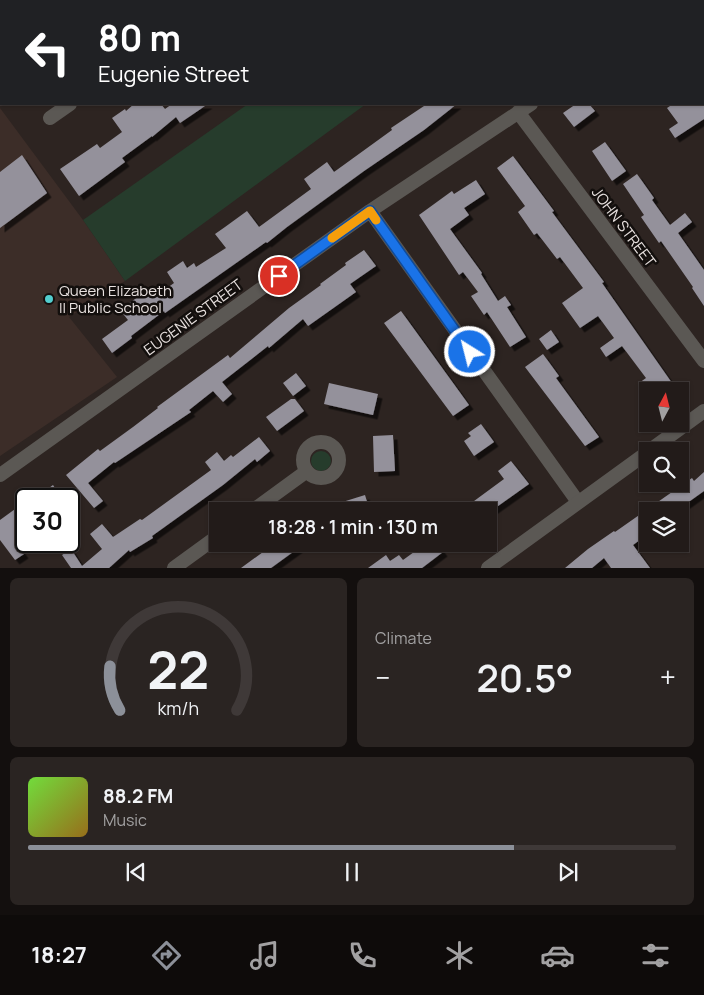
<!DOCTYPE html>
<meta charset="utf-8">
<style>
:root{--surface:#221b19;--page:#2a2422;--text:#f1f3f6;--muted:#a2a1a2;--line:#3f3938;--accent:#8c9099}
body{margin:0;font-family:Manrope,sans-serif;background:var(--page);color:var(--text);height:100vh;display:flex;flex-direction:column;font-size:19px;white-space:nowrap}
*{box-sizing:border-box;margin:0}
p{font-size:16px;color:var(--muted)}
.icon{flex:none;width:28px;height:28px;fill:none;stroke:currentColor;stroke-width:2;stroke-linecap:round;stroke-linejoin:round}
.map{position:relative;height:568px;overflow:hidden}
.sheet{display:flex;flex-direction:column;gap:10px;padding:10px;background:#130f0e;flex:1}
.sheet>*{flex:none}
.guide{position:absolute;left:0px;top:0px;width:705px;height:105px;box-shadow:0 1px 4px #0004,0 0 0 1px var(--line);background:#202124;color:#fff;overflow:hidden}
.needle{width:32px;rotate:7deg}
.buttons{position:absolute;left:639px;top:382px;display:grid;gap:10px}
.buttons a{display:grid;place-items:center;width:50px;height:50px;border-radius:0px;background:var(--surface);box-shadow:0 1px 4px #0004,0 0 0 1px var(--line);font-size:25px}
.speed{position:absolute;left:15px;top:488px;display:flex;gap:10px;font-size:25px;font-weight:700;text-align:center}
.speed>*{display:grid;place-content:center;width:65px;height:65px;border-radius:50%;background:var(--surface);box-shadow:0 1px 4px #0004,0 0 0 1px var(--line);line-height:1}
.speed .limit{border:2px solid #111;border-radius:8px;background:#fff;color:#111}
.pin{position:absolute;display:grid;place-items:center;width:42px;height:42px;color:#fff;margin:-21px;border:2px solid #fff;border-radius:50%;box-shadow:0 1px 5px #0007}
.me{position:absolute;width:55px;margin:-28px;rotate:324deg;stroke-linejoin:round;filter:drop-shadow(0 0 4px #0008)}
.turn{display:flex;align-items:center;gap:18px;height:105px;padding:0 15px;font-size:22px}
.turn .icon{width:65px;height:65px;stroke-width:2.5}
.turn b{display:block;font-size:35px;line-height:42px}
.big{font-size:38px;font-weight:600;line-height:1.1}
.sheet .widget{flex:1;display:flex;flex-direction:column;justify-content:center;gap:8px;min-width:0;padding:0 18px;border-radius:8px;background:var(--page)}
.sheet .dial{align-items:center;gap:0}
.dial svg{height:130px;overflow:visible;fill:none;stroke:var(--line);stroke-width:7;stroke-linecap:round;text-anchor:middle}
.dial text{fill:var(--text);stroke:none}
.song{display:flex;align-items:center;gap:15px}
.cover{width:60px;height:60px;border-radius:8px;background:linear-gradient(135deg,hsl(100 70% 55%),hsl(40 70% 35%))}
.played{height:5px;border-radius:2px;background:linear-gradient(90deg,var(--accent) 75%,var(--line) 75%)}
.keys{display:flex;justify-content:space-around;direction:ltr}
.heat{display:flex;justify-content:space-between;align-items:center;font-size:28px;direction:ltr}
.sheet .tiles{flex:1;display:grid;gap:10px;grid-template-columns:1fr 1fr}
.widget:last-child{grid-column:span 2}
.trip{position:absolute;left:209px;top:502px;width:288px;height:50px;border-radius:0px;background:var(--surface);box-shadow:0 1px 4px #0004,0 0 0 1px var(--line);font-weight:600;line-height:50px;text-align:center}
.dock{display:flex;height:80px;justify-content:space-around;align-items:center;background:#0e0b0a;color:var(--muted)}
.dock .icon{width:35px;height:35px}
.dock .on{color:var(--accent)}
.dock b{font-size:22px;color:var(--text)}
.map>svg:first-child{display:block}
.built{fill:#3c2d28}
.green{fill:#263c2c}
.building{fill:#94919b;filter:url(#shadow)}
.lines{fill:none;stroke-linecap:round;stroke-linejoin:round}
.minor{stroke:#5b5854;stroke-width:14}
.tertiary{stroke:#5b5854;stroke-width:14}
.route-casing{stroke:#114b97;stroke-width:12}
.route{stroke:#1a73e8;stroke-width:9}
.slow{stroke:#f59e0b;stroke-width:9}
.poi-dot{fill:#52cdce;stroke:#130f0d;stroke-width:2}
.labels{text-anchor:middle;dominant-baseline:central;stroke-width:5;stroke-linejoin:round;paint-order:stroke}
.street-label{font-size:15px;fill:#e8e1df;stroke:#130f0d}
.poi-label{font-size:15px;fill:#e8e1df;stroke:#130f0d;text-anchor:start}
</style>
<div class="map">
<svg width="704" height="568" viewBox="0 0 704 568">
<defs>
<filter id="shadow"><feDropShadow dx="4.5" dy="4.5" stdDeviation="0" flood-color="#0009"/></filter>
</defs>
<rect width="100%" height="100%" fill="#2d2421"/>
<!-- built -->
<path class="built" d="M0 108 83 220 125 281 69 317 117 377 0 456Z"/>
<!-- green -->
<path class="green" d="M248 104H366L125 281 83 220Z
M311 461a10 10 0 1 1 20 0a10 10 0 1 1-20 0Z"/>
<!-- building -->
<path class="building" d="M134 104H161L165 109 172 104H208L180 123 176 117 152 137V136L122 158 125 162 79 196 60 169 97 144 100 148 122 132 112 118 125 109 126 111Z
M427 104H457L424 130 364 171 287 227 267 243 266 242 165 313 164 311 131 336 132 338 112 353 102 339 128 320 120 310 150 288 156 296 174 283 167 272 183 261 187 268 194 263 196 267 226 248 215 234 225 227 247 211 259 227 311 189 304 179 327 162 334 172 392 130 391 128Z
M576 104H589L595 111 574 127 563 113Z
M673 104H704V119L675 138 669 129 678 123 667 108Z
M605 142 626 171 612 181 592 151Z
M22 155 47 193 0 228V172Z
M513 156 554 211 552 212 604 282 602 283 672 383 661 391H644L639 383 646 378 622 346 606 357 600 348 614 338 598 316 580 328 562 303 583 288 560 257 557 259 537 233 534 235 518 212 525 206 497 168Z
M637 174 654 198 652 200 670 225 685 213 692 222 678 233 704 270V306L692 288 693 287 661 241 659 243 641 217 644 215 623 184Z
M476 180 485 194 464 208 469 215 450 229 482 273 481 274 498 301 505 296 511 305 507 307 526 337 510 347 487 312 484 315 471 296 478 292 463 272 459 275 419 215 452 191 454 194Z
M364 250 376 266 350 284 356 292 308 326 303 319 269 348 268 346 222 382 232 394 223 402 213 391 189 410 191 412 115 463 114 462 88 483 103 501 94 508 66 475 98 449 100 451 133 427 158 408 157 407 228 355 230 358 289 308 321 285 320 284 346 265 345 263Z
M401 311 469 405 453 416 384 323Z
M551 330 559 342 547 350 539 339Z
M543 354 559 376 556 378 599 437 585 446 525 367Z
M296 373 306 386 293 396 283 383Z
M329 383 378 394 373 415 324 404Z
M291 399H295L304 411 277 431 266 417Z
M481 424 494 442 474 456 464 441 471 436 468 433Z
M393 435 395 471 374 472 373 436Z
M259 437 270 451 257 462 255 459 223 485 152 536 153 538 130 552 129 550 109 568H71L62 555 71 549 82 566 102 549 90 534 102 524 113 537 140 519 142 520 211 470 205 462 217 452 224 461 231 455 233 457Z
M511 461 529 484 491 511H475L470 504 504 479 498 471Z
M704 472V491L676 511H648V534L633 545 650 568H611L604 558 592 568H565L588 549 614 531 615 532 692 478 694 481Z
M53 485 62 499H34Z
M365 495 370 511H320V509Z
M22 504 26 510V532L15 541 24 554 15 560 0 540V520Z
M274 544H304L271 568H241Z
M425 544H437L443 552 422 568H368L386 555 390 561 399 555 403 560Z"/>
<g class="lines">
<!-- minor -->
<path class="minor" d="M215 1 217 0
M518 112 704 361
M50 118 70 104
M370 211 578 502
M303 460a18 18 0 1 1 36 0a18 18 0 1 1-36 0Z
M0 475 370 211 531 104
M252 511 307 471
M174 568 218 536"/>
<!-- tertiary -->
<path class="tertiary" d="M649 451 704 411
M488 568 648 452"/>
</g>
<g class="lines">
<defs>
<path id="route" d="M279 276 370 211 470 352"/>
</defs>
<!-- route casing -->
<use href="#route" class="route-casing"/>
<!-- route -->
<use href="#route" class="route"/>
<!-- slow -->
<path class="slow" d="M332 238 370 211 376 220"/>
</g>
<!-- markers -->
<circle class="poi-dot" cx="49" cy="299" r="5"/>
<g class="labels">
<!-- street labels -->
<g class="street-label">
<text transform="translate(624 227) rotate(53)">JOHN STREET</text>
<text transform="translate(193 317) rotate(-36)">EUGENIE STREET</text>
</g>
<!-- poi labels -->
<g class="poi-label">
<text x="59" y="290">Queen Elizabeth<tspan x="59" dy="17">II Public School</tspan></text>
</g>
</g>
</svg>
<div class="buttons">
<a><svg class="needle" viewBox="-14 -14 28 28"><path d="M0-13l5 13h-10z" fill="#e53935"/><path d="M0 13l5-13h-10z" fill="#a2a1a2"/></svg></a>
<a><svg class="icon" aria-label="search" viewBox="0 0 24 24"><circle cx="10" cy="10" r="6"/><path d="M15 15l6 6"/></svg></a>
<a><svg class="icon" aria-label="layers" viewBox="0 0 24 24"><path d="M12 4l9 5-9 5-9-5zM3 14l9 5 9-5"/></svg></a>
</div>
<div class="speed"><div class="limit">30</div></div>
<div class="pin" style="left:279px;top:276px;background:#d93025"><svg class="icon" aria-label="arrive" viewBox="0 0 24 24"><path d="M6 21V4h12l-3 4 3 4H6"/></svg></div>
<svg class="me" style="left:470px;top:352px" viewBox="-20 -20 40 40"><circle r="17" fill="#1a73e8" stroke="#fff" stroke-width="3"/><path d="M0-11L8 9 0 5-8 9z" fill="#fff"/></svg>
<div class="trip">18:28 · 1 min · 130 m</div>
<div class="guide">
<div class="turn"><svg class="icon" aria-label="left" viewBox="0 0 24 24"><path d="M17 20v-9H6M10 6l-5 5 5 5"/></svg><div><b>80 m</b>Eugenie Street</div></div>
</div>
</div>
<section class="sheet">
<div class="tiles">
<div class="widget dial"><svg viewBox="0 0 100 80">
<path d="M14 69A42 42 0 1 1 86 69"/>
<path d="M14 69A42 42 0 0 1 8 42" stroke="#8c9099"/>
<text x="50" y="56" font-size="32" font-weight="700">22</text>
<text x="50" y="72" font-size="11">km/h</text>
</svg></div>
<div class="widget"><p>Climate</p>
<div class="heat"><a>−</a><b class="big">20.5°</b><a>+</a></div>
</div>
<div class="widget">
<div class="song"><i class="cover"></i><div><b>88.2 FM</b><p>Music</p></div></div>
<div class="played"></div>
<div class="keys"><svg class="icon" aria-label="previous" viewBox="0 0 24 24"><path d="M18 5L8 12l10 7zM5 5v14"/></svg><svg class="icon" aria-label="pause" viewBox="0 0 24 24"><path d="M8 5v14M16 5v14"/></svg><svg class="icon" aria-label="next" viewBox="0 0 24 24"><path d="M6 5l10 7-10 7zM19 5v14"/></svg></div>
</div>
</div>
</section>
<nav class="dock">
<b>18:27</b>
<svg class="icon on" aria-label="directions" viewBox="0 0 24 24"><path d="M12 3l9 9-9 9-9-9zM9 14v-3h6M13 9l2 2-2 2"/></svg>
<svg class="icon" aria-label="music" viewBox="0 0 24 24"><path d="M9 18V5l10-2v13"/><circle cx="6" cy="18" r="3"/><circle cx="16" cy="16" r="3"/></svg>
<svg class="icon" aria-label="phone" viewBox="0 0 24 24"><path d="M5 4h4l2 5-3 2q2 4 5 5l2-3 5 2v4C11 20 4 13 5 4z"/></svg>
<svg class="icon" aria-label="climate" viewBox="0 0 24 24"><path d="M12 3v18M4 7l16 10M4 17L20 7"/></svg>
<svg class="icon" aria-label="car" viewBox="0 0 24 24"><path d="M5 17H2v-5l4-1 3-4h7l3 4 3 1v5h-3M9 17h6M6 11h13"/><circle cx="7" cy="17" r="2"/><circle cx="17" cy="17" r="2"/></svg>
<svg class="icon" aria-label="filters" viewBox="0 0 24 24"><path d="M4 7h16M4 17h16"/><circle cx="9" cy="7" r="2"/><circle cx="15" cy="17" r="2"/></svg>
</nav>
